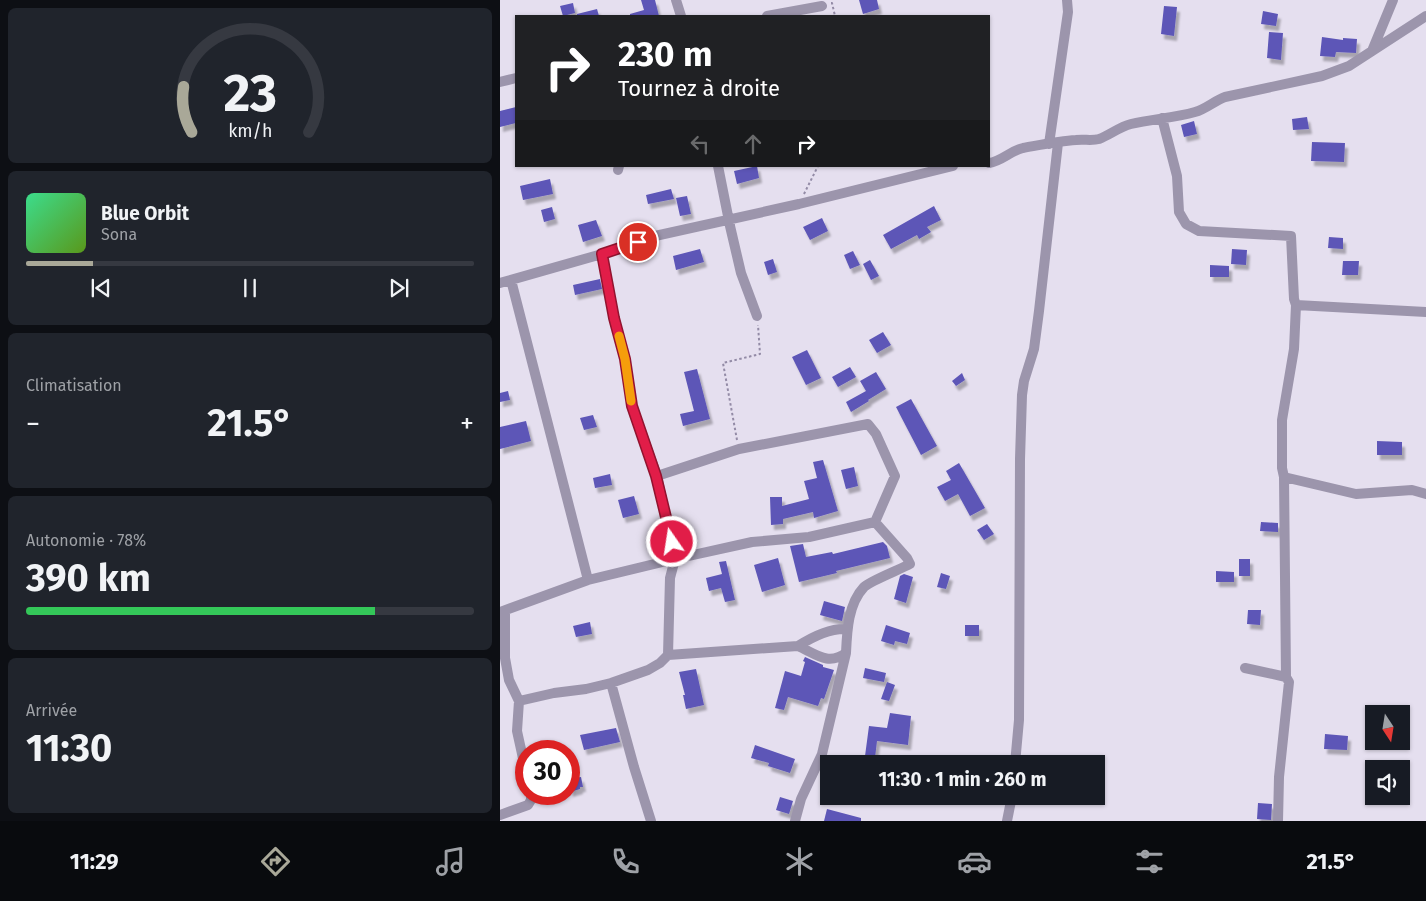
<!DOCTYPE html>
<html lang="fr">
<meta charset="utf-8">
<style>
:root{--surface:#171b24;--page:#20242c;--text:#f1f3f6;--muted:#9ea1a6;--line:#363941;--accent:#a9a898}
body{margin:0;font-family:"Fira Sans",sans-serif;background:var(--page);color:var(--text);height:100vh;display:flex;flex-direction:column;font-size:19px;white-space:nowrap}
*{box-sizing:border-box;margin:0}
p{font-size:16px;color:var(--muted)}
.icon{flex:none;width:28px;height:28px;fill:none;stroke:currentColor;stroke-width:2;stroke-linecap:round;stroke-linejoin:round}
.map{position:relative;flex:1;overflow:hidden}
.panel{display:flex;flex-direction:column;gap:8px;padding:8px;background:#0d0f14;width:500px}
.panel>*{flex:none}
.banner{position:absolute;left:15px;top:15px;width:475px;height:152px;border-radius:0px;box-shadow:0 1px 4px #0004;background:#202124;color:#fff;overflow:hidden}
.needle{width:32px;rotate:168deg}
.controls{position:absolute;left:865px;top:705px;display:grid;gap:10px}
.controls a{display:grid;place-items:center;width:45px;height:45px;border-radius:0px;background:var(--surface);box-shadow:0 1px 4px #0004;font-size:25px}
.speed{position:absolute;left:15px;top:740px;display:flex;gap:10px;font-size:25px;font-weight:700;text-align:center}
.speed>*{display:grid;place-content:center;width:65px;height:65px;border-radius:50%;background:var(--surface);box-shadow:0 1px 4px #0004;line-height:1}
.speed .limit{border:8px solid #d22;background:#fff;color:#111}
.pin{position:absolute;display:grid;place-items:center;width:42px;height:42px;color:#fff;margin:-21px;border:2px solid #fff;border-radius:50%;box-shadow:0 1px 5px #0007}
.me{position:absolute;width:55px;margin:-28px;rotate:347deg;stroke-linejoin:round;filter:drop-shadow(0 0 4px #0008)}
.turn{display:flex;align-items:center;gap:18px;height:105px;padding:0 20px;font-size:22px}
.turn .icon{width:65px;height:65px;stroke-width:2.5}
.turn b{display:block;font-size:35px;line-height:42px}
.lanes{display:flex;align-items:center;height:48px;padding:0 20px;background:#0003;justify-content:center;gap:25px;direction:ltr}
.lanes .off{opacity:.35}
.big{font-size:38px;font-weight:700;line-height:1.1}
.panel .card{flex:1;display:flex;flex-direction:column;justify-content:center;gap:8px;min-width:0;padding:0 18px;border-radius:8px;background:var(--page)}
.panel .dial{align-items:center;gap:0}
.dial svg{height:130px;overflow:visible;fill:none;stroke:var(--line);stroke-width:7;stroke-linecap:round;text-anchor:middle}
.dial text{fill:var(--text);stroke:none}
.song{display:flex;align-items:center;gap:15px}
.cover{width:60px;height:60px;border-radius:8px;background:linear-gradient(135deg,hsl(150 70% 55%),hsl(90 70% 35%))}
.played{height:5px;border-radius:2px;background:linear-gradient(90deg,var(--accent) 15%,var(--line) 15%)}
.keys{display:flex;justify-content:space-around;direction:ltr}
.heat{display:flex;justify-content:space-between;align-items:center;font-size:28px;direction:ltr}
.charge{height:8px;border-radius:4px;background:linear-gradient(90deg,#34c759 78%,var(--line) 0)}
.trip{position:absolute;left:320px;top:755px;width:285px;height:50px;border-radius:0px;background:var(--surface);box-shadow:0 1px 4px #0004;font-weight:700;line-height:50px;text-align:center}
.menu{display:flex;height:80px;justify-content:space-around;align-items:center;background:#090b0e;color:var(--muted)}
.menu .icon{width:35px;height:35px}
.menu .current{color:var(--accent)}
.menu b{font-size:22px;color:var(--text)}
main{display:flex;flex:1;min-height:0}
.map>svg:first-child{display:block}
.building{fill:#5d56b7;filter:url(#shadow)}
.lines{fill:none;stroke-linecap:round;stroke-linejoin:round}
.path{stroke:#938ba6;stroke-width:2;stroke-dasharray:2.5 2.5;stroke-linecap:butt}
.minor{stroke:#9c95ac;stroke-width:10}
.route-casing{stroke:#92132f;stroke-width:12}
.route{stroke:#e11d48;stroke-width:9}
.slow{stroke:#f59e0b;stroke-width:9}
</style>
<main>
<section class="panel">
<div class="card dial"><svg viewBox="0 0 100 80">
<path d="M14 69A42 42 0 1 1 86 69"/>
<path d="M14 69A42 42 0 0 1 9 41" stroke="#a9a898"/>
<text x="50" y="56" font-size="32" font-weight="700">23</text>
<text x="50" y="72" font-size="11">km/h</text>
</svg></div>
<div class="card">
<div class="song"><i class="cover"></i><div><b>Blue Orbit</b><p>Sona</p></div></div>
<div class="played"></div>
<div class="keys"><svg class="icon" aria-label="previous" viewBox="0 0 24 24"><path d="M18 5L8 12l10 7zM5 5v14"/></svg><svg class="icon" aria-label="pause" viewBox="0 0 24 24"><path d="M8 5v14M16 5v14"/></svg><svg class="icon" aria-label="next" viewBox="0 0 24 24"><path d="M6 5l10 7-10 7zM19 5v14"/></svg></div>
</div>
<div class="card"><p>Climatisation</p>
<div class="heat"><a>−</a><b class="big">21.5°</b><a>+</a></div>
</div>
<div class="card"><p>Autonomie · 78%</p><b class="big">390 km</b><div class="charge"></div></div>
<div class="card"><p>Arrivée</p><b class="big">11:30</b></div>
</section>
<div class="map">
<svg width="926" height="821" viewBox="0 0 926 821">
<defs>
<filter id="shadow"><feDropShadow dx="3" dy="5" stdDeviation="1" flood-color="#0004"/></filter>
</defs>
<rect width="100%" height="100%" fill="#e5dfef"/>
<!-- building -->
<path class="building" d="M141 0H155L159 16H130V14L144 10Z
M359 0H377L379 9 363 14Z
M73 3 75 13 63 16 60 6Z
M664 6 677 7 674 36 661 34Z
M97 9 99 16H77V14Z
M763 11 778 14 776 26 761 24Z
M769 32 783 33 781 60 767 58Z
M822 37 843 40V38L857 39 856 53 836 52 835 57 820 56Z
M16 107V123L0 127V111Z
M807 117 809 129 793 130 792 119Z
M694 121 697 134 684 137 681 125Z
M812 142 845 143 844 162 811 161Z
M257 166 259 178 237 184 234 171Z
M50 179 53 194 23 200 20 186Z
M171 189 174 199 148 204 146 195Z
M187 196 191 214 180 216 176 198Z
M434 206 441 220 427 227 431 232 419 239 417 235 391 249 383 235Z
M52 207 55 219 44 222 41 210Z
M322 218 328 231 310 240 303 227Z
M96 220 102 236 83 242 78 225Z
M829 237 843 238V249L828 248Z
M200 249 204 262 176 270 173 256Z
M732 249 747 250 746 265 731 264Z
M353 251 360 265 350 269 344 255Z
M273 259 277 272 268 275 264 262Z
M370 260 379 276 371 280 363 264Z
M843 261H859L858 275H842Z
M710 265 729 266V277H710Z
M100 279 102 289 75 295 73 285Z
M383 332 391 345 377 353 369 340Z
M307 350 321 378 306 385 292 357Z
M350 367 356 377 338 387 332 377Z
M197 369 210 419 183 426 180 414 194 411 184 372Z
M376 372 386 389 368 400 369 401 351 412 346 402 366 391 360 381Z
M462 373 465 380 456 386 452 381Z
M8 391 10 400 0 402V393Z
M411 399 437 446 421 455 396 407Z
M93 415 97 427 84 430 80 418Z
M26 421 31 441 0 449V427Z
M877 441 902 442V455H877Z
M323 460 338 511 314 518 313 512 283 519V524L271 525 270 497H282V506L309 499 304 481 317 478 313 462Z
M459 463 485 508 470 516 458 494 445 501 437 487 451 480 446 471Z
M354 467 358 486 346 489 341 470Z
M110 474 112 485 95 488 93 478Z
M134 496 139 514 123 518 118 500Z
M761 522 778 523V532L760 531Z
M487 524 494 534 484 540 477 530Z
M383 542 387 546 390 558 336 571 337 573 299 582 290 546 303 544 306 557 332 552 333 554Z
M278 558 285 585 262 592 254 565Z
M739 559H750V576H739Z
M226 561 235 600 225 602 221 588 209 591 206 578 222 574 219 562Z
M716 571 734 572V582H716Z
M441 573 450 576 446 589 437 587Z
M404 574 413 577 406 603 394 599 400 576Z
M324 601 345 607 342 621 320 615Z
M748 610H761L760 625 747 624Z
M90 622 92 634 76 637 73 626Z
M386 625 410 633 407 644 395 641 394 645 381 641Z
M465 625H479V636H465Z
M305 657 323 665V667L334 670 324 699 321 698 318 706 288 697 284 710 275 708 285 671 301 676 305 662 303 661Z
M365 668 386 673 384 682 363 678Z
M196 669 204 705 186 709 183 695H185L179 672Z
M387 682 395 685 389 701 381 699Z
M390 713 411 716 408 745 377 741 375 758 365 756 369 726 387 728Z
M116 728 120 742 84 750 80 735Z
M825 734 848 736 847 750 824 749Z
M255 745 295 759 290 773 268 766 269 763 251 758Z
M81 777 83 787H80V789L70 792 69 779Z
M280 797 293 801 289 814 276 810Z
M758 803 772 804 771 820 757 819Z
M327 809 361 818V821H324Z"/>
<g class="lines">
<!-- path -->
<path class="path" d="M331 3H332L335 16
M304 194 318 166
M237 440 223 363 260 354 258 325"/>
<!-- minor -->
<path class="minor" d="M176 0 181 16
M267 16 322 6
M872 51 893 0
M0 82 16 78
M662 118 677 176 679 212 686 224 699 231 791 236 794 299 796 305 794 349 782 420V468L784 477 786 677
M549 144 568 12 567 0
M489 163C502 161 510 151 523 148 540 145 559 141 576 140 584 139 592 141 599 139 610 135 619 127 631 124 652 119 674 118 695 112 706 109 714 101 725 97L822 76 849 66 926 16
M218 166 230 226 241 273 257 316
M118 170 119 166
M102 254 114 317 125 359 132 406 157 476 175 559 170 578 168 655
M11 280 88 580
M0 283 102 254 155 236 299 204 453 166
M796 305 926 312
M157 476 239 449 368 424 376 434 395 476 375 522
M784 477 856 494 912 490 926 494
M5 611V658L9 680 19 701 17 731 26 772
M0 612 88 580 175 559 252 542 309 537 375 522
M298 646C316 654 328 666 346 653 347 631 348 604 364 587 370 581 401 569 410 564L407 558 375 522
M745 668 786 677 789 682 779 777 778 821
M111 683 134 767 151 821
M19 701 54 693 86 689 111 683 148 670 160 663 168 655 298 646C312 637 331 628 347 629
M515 764 519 720 520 459 522 395 524 381 534 349 539 311 558 143
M0 815 28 805 31 800V794
M295 821 301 799 322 754 346 653
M507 821 512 796"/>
</g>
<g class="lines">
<defs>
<path id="route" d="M138 242 102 254 114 318 125 359 132 406 156 476 172 542"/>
</defs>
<!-- route casing -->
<use href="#route" class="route-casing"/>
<!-- route -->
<use href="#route" class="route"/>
<!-- slow -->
<path class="slow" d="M119 336 125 359 131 401"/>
</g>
</svg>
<div class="controls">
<a><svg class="needle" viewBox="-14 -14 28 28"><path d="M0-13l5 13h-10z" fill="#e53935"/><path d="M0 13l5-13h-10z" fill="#9ea1a6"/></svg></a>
<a><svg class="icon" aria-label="sound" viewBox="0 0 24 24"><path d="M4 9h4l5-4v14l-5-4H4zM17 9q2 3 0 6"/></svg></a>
</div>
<div class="speed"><div class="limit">30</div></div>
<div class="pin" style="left:138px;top:242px;background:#d93025"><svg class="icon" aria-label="arrive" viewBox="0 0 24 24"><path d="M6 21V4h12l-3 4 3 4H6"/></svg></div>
<svg class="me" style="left:172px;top:542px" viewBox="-20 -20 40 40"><circle r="17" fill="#e11d48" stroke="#fff" stroke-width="3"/><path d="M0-11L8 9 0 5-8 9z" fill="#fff"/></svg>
<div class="trip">11:30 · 1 min · 260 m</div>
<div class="banner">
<div class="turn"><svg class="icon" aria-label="right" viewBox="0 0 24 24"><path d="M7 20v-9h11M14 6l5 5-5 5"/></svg><div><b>230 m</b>Tournez à droite</div></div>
<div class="lanes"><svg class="icon off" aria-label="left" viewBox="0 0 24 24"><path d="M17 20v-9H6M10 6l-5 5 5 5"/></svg><svg class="icon off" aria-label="ahead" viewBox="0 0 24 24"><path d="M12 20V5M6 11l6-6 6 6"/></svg><svg class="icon" aria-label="right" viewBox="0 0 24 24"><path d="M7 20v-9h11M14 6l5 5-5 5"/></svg></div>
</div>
</div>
</main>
<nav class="menu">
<b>11:29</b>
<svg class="icon current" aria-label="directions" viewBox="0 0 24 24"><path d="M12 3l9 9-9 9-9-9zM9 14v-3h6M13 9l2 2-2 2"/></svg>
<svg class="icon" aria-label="music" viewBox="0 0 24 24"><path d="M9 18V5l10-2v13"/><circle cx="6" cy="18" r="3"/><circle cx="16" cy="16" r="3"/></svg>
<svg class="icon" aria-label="phone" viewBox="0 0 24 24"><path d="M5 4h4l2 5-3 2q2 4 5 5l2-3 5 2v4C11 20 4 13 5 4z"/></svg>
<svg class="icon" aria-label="climate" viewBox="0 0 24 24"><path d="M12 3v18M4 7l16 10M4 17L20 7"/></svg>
<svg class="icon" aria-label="car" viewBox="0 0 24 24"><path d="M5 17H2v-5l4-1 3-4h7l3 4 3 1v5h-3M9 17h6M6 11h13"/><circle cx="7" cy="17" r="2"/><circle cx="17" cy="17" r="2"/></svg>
<svg class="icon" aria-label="filters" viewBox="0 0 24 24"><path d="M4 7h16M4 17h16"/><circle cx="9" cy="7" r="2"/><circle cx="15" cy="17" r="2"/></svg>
<b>21.5°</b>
</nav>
